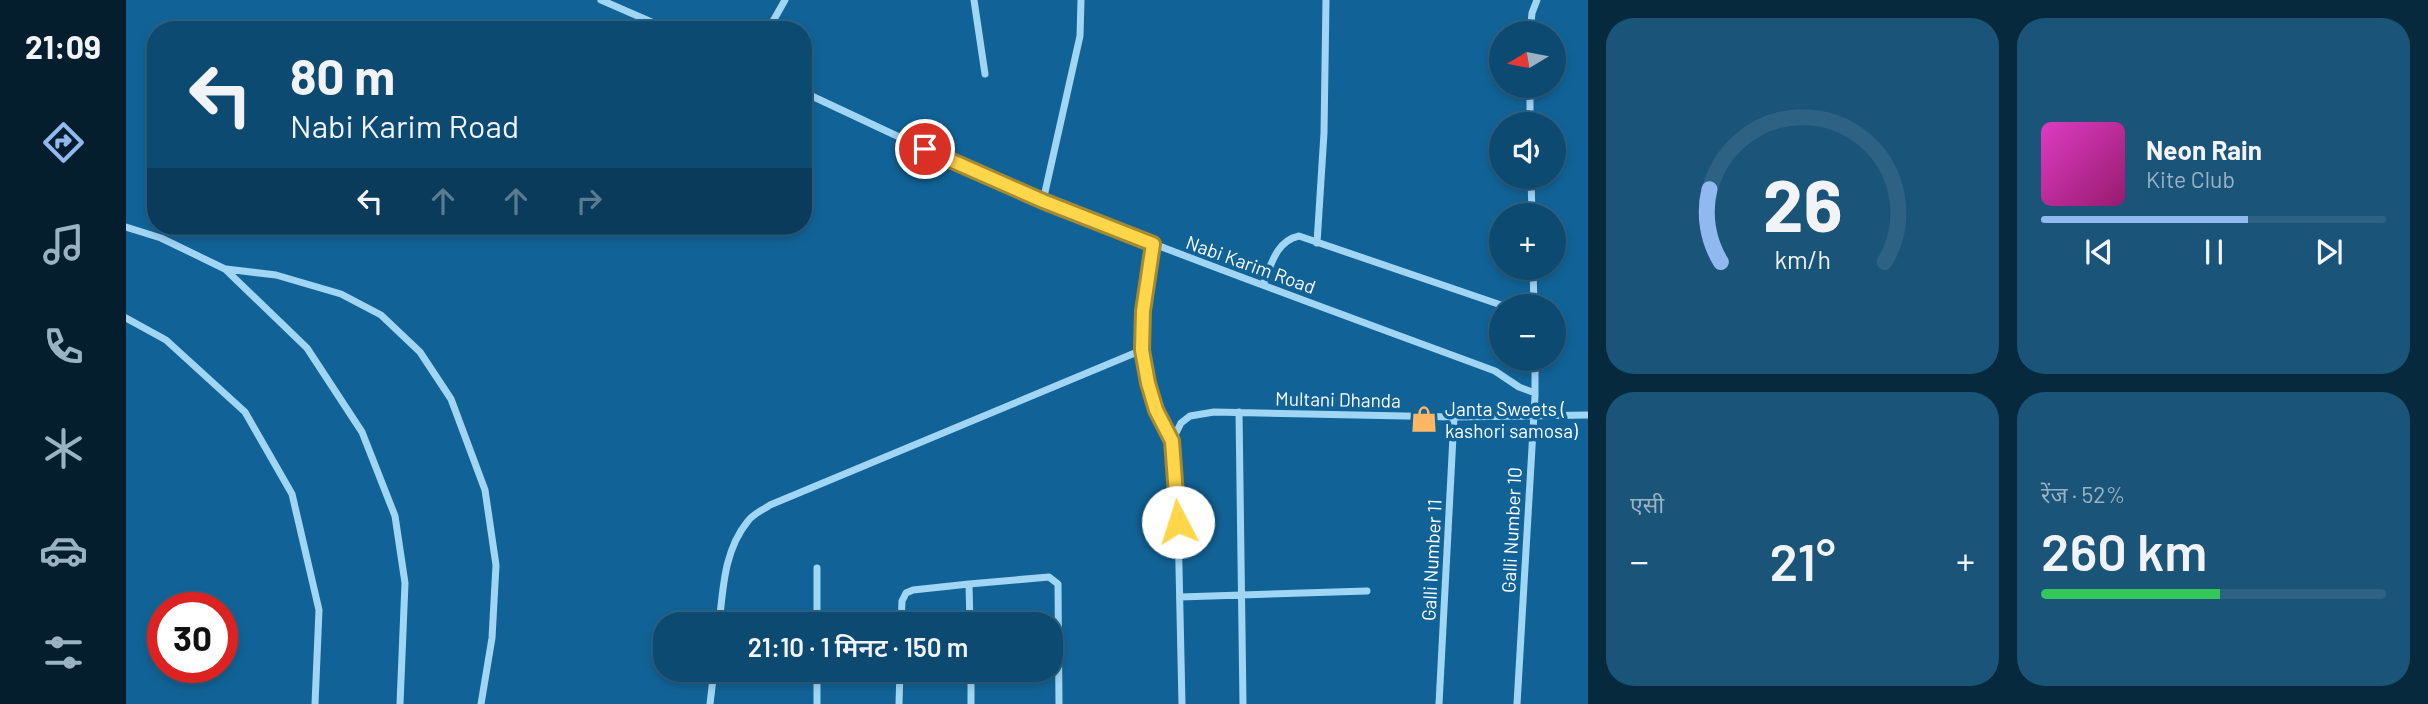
<!DOCTYPE html>
<html lang="hi">
<meta charset="utf-8">
<style>
:root{--surface:#0d4a71;--page:#1b5479;--text:#f1f3f6;--muted:#9ab3c3;--line:#2d6284;--accent:#90b9f0}
body{margin:0;font-family:Barlow,"Noto Sans Devanagari",sans-serif;background:var(--page);color:var(--text);height:100vh;display:flex;flex-direction:column;font-size:26px;white-space:nowrap}
*{box-sizing:border-box;margin:0}
p{font-size:23px;color:var(--muted)}
.icon{flex:none;width:38px;height:38px;fill:none;stroke:currentColor;stroke-width:2;stroke-linecap:round;stroke-linejoin:round}
.map{position:relative;flex:1;overflow:hidden}
.drawer{display:flex;flex-direction:column;gap:18px;padding:18px;background:#07293e;width:840px}
.drawer>*{flex:none}
.banner{position:absolute;left:21px;top:21px;width:665px;height:214px;border-radius:28px;box-shadow:0 4px 10px #0003,0 0 0 2px var(--line);background:#0d4a71;color:var(--text);overflow:hidden}
.needle{width:46px;rotate:260deg}
.tools{position:absolute;left:1363px;top:21px;display:grid;gap:14px}
.tools a{display:grid;place-items:center;width:77px;height:77px;border-radius:50%;background:var(--surface);box-shadow:0 4px 10px #0003,0 0 0 2px var(--line);font-size:35px}
.speed{position:absolute;left:21px;top:592px;display:flex;gap:14px;font-size:35px;font-weight:700;text-align:center}
.speed>*{display:grid;place-content:center;width:91px;height:91px;border-radius:50%;background:var(--surface);box-shadow:0 4px 10px #0003,0 0 0 2px var(--line);line-height:1}
.speed .limit{border:10px solid #d22;background:#fff;color:#111}
.pin{position:absolute;display:grid;place-items:center;width:60px;height:60px;color:#fff;margin:-30px;border:4px solid #fff;border-radius:50%;box-shadow:0 2px 7px #0007}
.me{position:absolute;width:77px;margin:-38px;rotate:355deg;stroke-linejoin:round;filter:drop-shadow(0 0 5px #0008)}
.turn{display:flex;align-items:center;gap:24px;height:147px;padding:0 28px;font-size:32px}
.turn .icon{width:91px;height:91px;stroke-width:2.5}
.turn b{display:block;font-size:49px;line-height:60px}
.lanes{display:flex;align-items:center;height:66px;padding:0 28px;background:#0003;justify-content:center;gap:35px;direction:ltr}
.lanes .off{opacity:.35}
.big{font-size:52px;font-weight:600;line-height:1.1}
.drawer .card{flex:1;display:flex;flex-direction:column;justify-content:center;gap:10px;min-width:0;padding:0 24px;border-radius:28px;background:var(--page)}
.drawer .dial{align-items:center;gap:0}
.dial svg{height:182px;overflow:visible;fill:none;stroke:var(--line);stroke-width:7;stroke-linecap:round;text-anchor:middle}
.dial text{fill:var(--text);stroke:none}
.song{display:flex;align-items:center;gap:21px}
.cover{width:84px;height:84px;border-radius:10px;background:linear-gradient(135deg,hsl(310 70% 55%),hsl(320 70% 35%))}
.played{height:7px;border-radius:4px;background:linear-gradient(90deg,var(--accent) 60%,var(--line) 60%)}
.keys{display:flex;justify-content:space-around;direction:ltr}
.heat{display:flex;justify-content:space-between;align-items:center;font-size:38px;direction:ltr}
.charge{height:10px;border-radius:5px;background:linear-gradient(90deg,#34c759 52%,var(--line) 0)}
.drawer .tiles{flex:1;display:grid;gap:18px;grid-template-columns:repeat(2,1fr)}
.trip{position:absolute;left:527px;top:612px;width:410px;height:70px;border-radius:28px;background:var(--surface);box-shadow:0 4px 10px #0003,0 0 0 2px var(--line);font-weight:600;line-height:70px;text-align:center}
main{display:flex;flex:1;min-height:0}
.menu{display:flex;flex-direction:column;width:126px;justify-content:space-around;align-items:center;background:#051e2d;color:var(--muted)}
.menu .icon{width:49px;height:49px}
.menu .on{color:var(--accent)}
.menu b{font-size:32px;color:var(--text)}
.map>svg:first-child{display:block}
.lines{fill:none;stroke-linecap:round;stroke-linejoin:round}
.street{stroke:#a1d5f4;stroke-width:7}
.route-casing{stroke:#a68a30;stroke-width:18}
.route{stroke:#ffd54a;stroke-width:12}
.labels{text-anchor:middle;dominant-baseline:central;stroke-width:7;stroke-linejoin:round;paint-order:stroke}
.street-label{font-size:19px;fill:#fff;stroke:#116397}
.poi-label{font-size:19px;fill:#fff;stroke:#116397;text-anchor:start}
</style>
<main>
<nav class="menu">
<b>21:09</b>
<svg class="icon on" aria-label="directions" viewBox="0 0 24 24"><path d="M12 3l9 9-9 9-9-9zM9 14v-3h6M13 9l2 2-2 2"/></svg>
<svg class="icon" aria-label="music" viewBox="0 0 24 24"><path d="M9 18V5l10-2v13"/><circle cx="6" cy="18" r="3"/><circle cx="16" cy="16" r="3"/></svg>
<svg class="icon" aria-label="phone" viewBox="0 0 24 24"><path d="M5 4h4l2 5-3 2q2 4 5 5l2-3 5 2v4C11 20 4 13 5 4z"/></svg>
<svg class="icon" aria-label="climate" viewBox="0 0 24 24"><path d="M12 3v18M4 7l16 10M4 17L20 7"/></svg>
<svg class="icon" aria-label="car" viewBox="0 0 24 24"><path d="M5 17H2v-5l4-1 3-4h7l3 4 3 1v5h-3M9 17h6M6 11h13"/><circle cx="7" cy="17" r="2"/><circle cx="17" cy="17" r="2"/></svg>
<svg class="icon" aria-label="filters" viewBox="0 0 24 24"><path d="M4 7h16M4 17h16"/><circle cx="9" cy="7" r="2"/><circle cx="15" cy="17" r="2"/></svg>
</nav>
<div class="map">
<svg width="1462" height="704" viewBox="0 0 1462 704">
<rect width="100%" height="100%" fill="#116397"/>
<g class="lines">
<!-- street -->
<path class="street" d="M475 0 544 30
M848 0 859 74
M642 30 659 0
M1404 33 1406 13 1411 0
M1404 86V124
M677 92C757 129 836 168 918 201 1067 261 1218 315 1369 371L1393 387 1409 393
M1405 177 1406 215
M917 201 954 36 955 0
M0 227 35 238 99 269 181 348 236 432 269 516 279 583 274 704
M1191 243 1198 133 1200 0
M1027 244C1015 326 1007 364 1046 441
M1407 268 1408 306
M100 269 150 275 215 294 255 315 294 352 325 399 359 490 370 565 366 638 355 704
M1137 285C1145 265 1150 241 1173 236L1378 306
M0 318 40 340 119 412 166 494 193 610 189 704
M1113 412 1117 704
M1054 597 1241 591
M593 625C597 589 598 550 622 521 627 514 637 510 644 505L1016 350
M691 625V568
M775 625 776 601 780 593 787 590 843 584
M844 625 843 584 923 577 932 584 933 704
M845 670V704
M584 704 588 670
M691 704V670
M773 704 774 670
M1056 704 1052 522 1046 441 1055 423 1064 416 1088 412 1328 417 1462 415
M1313 704 1328 417
M1391 704 1409 396V359"/>
</g>
<g class="lines">
<defs>
<path id="route" d="M799 149 917 201 1027 244 1017 311 1016 350 1022 383 1030 410 1046 441 1052 522"/>
</defs>
<!-- route casing -->
<use href="#route" class="route-casing"/>
<!-- route -->
<use href="#route" class="route"/>
</g>
<!-- icons -->
<defs>
<symbol id="shop-bare" viewBox="-9 -9 18 18"><path d="M-5-2.5h2.3a2.7 3.5 0 0 1 5.4 0H5L5.5 6h-11ZM-1.5-2.5h3a1.5 2.3 0 0 0-3 0Z" fill="#ffb764" stroke="#116397" stroke-width="2.5" paint-order="stroke"/></symbol>
</defs>
<g fill-rule="evenodd">
<use href="#shop-bare" x="1279" y="400" width="38" height="38"/>
</g>
<g class="labels">
<!-- street labels -->
<g class="street-label">
<text transform="translate(1125 264) rotate(20)">Nabi Karim Road</text>
<text transform="translate(1212 399) rotate(1)">Multani Dhanda</text>
<text transform="translate(1385 530) rotate(-87)">Galli Number 10</text>
<text transform="translate(1305 560) rotate(-87)">Galli Number 11</text>
</g>
<!-- poi labels -->
<g class="poi-label">
<text x="1319" y="408">Janta Sweets (<tspan x="1319" dy="22">kashori samosa)</tspan></text>
</g>
</g>
</svg>
<div class="tools">
<a><svg class="needle" viewBox="-14 -14 28 28"><path d="M0-13l5 13h-10z" fill="#e53935"/><path d="M0 13l5-13h-10z" fill="#9ab3c3"/></svg></a>
<a><svg class="icon" aria-label="sound" viewBox="0 0 24 24"><path d="M4 9h4l5-4v14l-5-4H4zM17 9q2 3 0 6"/></svg></a>
<a>+</a>
<a>−</a>
</div>
<div class="speed"><div class="limit">30</div></div>
<div class="pin" style="left:799px;top:149px;background:#d93025"><svg class="icon" aria-label="arrive" viewBox="0 0 24 24"><path d="M6 21V4h12l-3 4 3 4H6"/></svg></div>
<svg class="me" style="left:1052px;top:522px" viewBox="-20 -20 40 40"><circle r="19" fill="#fff"/><path d="M0-13L10 11 0 6-10 11z" fill="#ffd54a"/></svg>
<div class="trip">21:10 · 1 मिनट · 150 m</div>
<div class="banner">
<div class="turn"><svg class="icon" aria-label="left" viewBox="0 0 24 24"><path d="M17 20v-9H6M10 6l-5 5 5 5"/></svg><div><b>80 m</b>Nabi Karim Road</div></div>
<div class="lanes"><svg class="icon" aria-label="left" viewBox="0 0 24 24"><path d="M17 20v-9H6M10 6l-5 5 5 5"/></svg><svg class="icon off" aria-label="ahead" viewBox="0 0 24 24"><path d="M12 20V5M6 11l6-6 6 6"/></svg><svg class="icon off" aria-label="ahead" viewBox="0 0 24 24"><path d="M12 20V5M6 11l6-6 6 6"/></svg><svg class="icon off" aria-label="right" viewBox="0 0 24 24"><path d="M7 20v-9h11M14 6l5 5-5 5"/></svg></div>
</div>
</div>
<section class="drawer">
<div class="tiles">
<div class="card dial"><svg viewBox="0 0 100 80">
<path d="M14 69A42 42 0 1 1 86 69"/>
<path d="M14 69A42 42 0 0 1 9 37" stroke="#90b9f0"/>
<text x="50" y="56" font-size="32" font-weight="700">26</text>
<text x="50" y="72" font-size="11">km/h</text>
</svg></div>
<div class="card">
<div class="song"><i class="cover"></i><div><b>Neon Rain</b><p>Kite Club</p></div></div>
<div class="played"></div>
<div class="keys"><svg class="icon" aria-label="previous" viewBox="0 0 24 24"><path d="M18 5L8 12l10 7zM5 5v14"/></svg><svg class="icon" aria-label="pause" viewBox="0 0 24 24"><path d="M8 5v14M16 5v14"/></svg><svg class="icon" aria-label="next" viewBox="0 0 24 24"><path d="M6 5l10 7-10 7zM19 5v14"/></svg></div>
</div>
<div class="card"><p>एसी</p>
<div class="heat"><a>−</a><b class="big">21°</b><a>+</a></div>
</div>
<div class="card"><p>रेंज · 52%</p><b class="big">260 km</b><div class="charge"></div></div>
</div>
</section>
</main>
